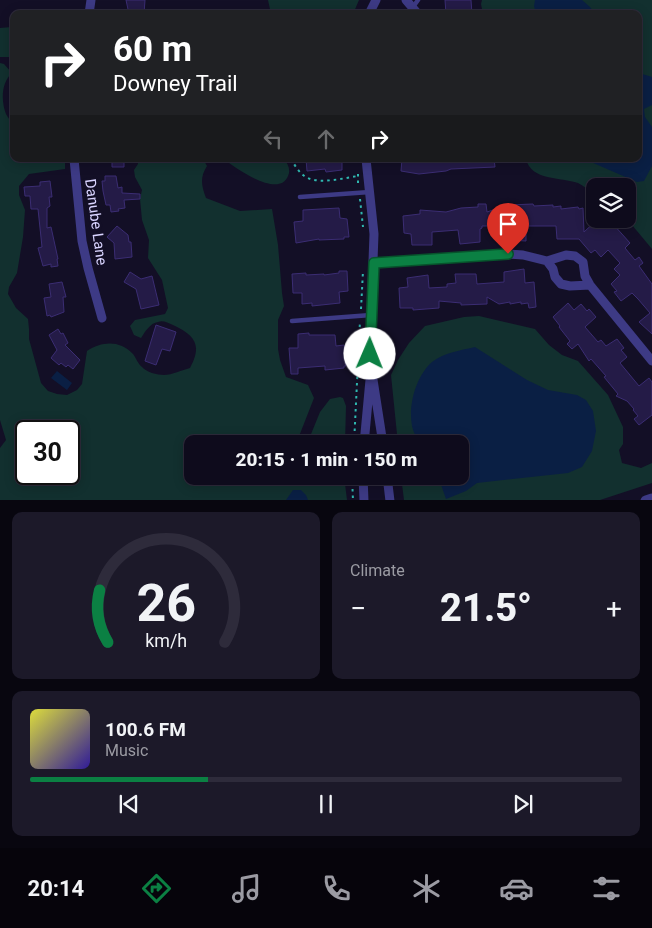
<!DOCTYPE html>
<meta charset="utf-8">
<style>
:root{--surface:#0e0b1c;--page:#1c1929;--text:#f1f3f6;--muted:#9b9ba3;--line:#2e2b3b;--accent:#0b8043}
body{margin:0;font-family:Roboto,sans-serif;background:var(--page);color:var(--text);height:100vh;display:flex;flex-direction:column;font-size:19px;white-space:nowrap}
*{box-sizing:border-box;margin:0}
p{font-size:16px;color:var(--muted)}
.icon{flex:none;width:28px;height:28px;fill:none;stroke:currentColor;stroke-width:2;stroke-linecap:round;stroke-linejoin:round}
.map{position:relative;height:500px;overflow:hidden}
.drawer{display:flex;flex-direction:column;gap:12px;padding:12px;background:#08060f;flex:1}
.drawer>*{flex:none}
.banner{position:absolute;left:10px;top:10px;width:632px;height:152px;border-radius:10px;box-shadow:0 2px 12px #0003,0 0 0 1px var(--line);background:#202124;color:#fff;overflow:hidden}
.tools{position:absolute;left:586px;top:178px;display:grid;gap:10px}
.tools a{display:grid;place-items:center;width:50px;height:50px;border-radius:10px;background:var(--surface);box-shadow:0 2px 12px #0003,0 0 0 1px var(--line);font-size:25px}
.speed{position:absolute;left:15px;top:420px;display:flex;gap:10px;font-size:25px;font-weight:700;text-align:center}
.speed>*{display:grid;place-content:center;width:65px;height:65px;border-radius:50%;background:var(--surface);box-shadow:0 2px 12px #0003,0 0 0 1px var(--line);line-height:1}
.speed .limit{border:2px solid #111;border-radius:8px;background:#fff;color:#111}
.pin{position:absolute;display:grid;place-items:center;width:42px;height:42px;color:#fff;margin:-51px -21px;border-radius:50% 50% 50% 0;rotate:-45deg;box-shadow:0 0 5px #0007}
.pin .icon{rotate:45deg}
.me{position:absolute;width:55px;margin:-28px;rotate:1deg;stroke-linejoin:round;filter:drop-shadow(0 0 4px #0008)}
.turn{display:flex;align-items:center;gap:18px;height:105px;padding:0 20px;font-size:22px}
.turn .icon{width:65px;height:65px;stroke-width:2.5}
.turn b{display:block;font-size:35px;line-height:42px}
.lanes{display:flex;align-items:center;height:48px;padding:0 20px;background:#0003;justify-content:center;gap:25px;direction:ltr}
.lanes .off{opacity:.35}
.big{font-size:38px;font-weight:800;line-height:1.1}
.drawer .tile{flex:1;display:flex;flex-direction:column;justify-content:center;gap:8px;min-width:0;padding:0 18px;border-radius:10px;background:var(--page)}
.drawer .dial{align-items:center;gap:0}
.dial svg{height:130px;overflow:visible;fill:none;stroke:var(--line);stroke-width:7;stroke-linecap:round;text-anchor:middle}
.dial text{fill:var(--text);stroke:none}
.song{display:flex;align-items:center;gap:15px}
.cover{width:60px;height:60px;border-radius:8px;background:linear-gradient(135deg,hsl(60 70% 55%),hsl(250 70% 35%))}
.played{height:5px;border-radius:2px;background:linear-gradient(90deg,var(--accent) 30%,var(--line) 30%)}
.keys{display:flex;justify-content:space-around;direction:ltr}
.heat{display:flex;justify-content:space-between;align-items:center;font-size:28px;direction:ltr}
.drawer .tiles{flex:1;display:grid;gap:12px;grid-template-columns:1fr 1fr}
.tile:last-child{grid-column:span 2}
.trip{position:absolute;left:184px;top:435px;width:285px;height:50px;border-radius:10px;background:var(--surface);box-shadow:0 2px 12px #0003,0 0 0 1px var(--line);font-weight:800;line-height:50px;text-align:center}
.dock{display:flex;height:80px;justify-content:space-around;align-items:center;background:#06040b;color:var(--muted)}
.dock .icon{width:35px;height:35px}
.dock .active{color:var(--accent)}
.dock b{font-size:22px;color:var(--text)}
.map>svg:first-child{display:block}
.green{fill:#12302f;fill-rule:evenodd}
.water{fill:#0a1f44}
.building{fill:#241b47;stroke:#3b2d73}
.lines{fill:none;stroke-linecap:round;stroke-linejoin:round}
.path{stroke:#2fb8b0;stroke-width:2;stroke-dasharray:2.5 4;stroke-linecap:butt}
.service{stroke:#3d3a85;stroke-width:4.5}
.minor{stroke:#3d3a85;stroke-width:9}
.tertiary{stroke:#3d3a85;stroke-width:11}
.route-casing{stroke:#07532c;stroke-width:12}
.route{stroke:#0b8043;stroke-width:9}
.labels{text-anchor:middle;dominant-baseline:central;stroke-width:5;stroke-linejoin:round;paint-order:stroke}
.street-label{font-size:15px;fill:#d9d4ff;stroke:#130f26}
</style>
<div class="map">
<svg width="652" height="501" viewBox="0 0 652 501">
<rect width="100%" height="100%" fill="#130f26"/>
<!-- green -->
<path class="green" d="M268 0H359L353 14H271Z
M482 0H652V249L627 219 628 186H595V194C589 191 584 186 578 183 561 177 531 181 526 159H639V14H483L481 4Z
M12 27 13 57H0V28Z
M0 63 4 64 12 73C1 83 1 101 6 114 8 118 13 123 14 127 16 136 14 149 14 159H65V169L29 174 19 186V195L25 210 23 237 17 273 9 287 8 294 16 308 28 319 29 329V339L41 383 48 391 57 394 67 395 77 390 82 384 87 351C102 341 120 340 133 354 136 358 138 364 142 367 146 372 157 375 164 375 172 375 182 370 190 368 203 344 194 335 173 325 168 323 163 320 158 322 150 323 145 332 141 338L134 335 130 326 135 320 165 314 168 308 162 280 148 258 149 240 142 220 140 199 142 190 135 177 134 170 138 164V159H203L207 166C200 177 201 185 206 198L240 211 272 209 278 245 282 293 284 306 278 320V349L280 360 286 377 308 385 314 398 296 444H192V476H316L320 479 323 476H344L347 500H0V448L6 440 0 420ZM26 431H69V474H26Z
M224 159H284C288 164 291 170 288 176 279 199 235 168 224 159Z
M479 316 535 329 549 345 562 355 578 361 608 395 623 427V444L619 450 622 463 641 468 652 463V483L600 500H404L401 476H460V444H398L391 375 398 360 409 343 425 326 464 317Z
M340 397 343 398 346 406 345 444H307L320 412 330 399Z"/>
<!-- water -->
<path class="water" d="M535 0H582L590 7 595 14H536L534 6Z
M639 73 652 77V105L644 109 645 117 652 127V166L644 181 637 182 584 159H639Z
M475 347 527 380 548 390 577 395 586 400 593 411 596 431 592 451 582 467 568 473 477 483 466 491 446 499 438 476H460V444H419C417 438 413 432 412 426 408 405 416 376 432 362 443 353 462 350 475 347Z
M57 371 72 383 67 390 51 378Z
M293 490H301L306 495 308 500H286Z"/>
<!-- building -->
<path class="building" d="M126 0H145L144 14H129Z
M445 0H471L472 14H446Z
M112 159H124V167H112Z
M306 159H342V170L326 172 325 169 307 171Z
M402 159H494L495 167 451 169 446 171 419 174 401 171Z
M105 176H116L118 188 122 187V193L140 194V199L124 200 125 208 118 209 119 211 111 212 110 205H106L103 191 102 181H105Z
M50 181 52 197H49L50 206 47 208V228L51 227 58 259H57L58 266 51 267V264L43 266 38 248 42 247 38 209H31L30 196H25L24 187 40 186V182Z
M478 204H486L487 212 508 205 533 204 534 206 553 205V207L561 206V209L578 207 579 209 583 208 584 232 598 219H604L610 226 613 224 630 243 625 248 635 260 639 257 643 263 639 266 652 284V334L639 322 650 313 638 299 632 293 621 301 614 292 617 291 611 284 620 275 614 269 620 263 608 250 601 257 595 250 591 253 579 239H557L556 226H526V241L507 240 506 228 497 229V226H482V228L480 229V242L460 244 458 230 432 232V245H412L411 234 404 233 403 216 420 214V210L446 212 461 208 478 207Z
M339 208 340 218 347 219 349 237H344V239L319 240V239L296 243 294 222 303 221V210Z
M117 226 128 235 129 242H131L132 257 115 259 114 243 107 237Z
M524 269 525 283 534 282 536 307 529 308 528 303 521 304V302L510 304V302L499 304 487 297V304L461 305V303L439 301V308L413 310V308H400L399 288 408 287 407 278 428 275 429 288 447 287V284L456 283 455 274H476L477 284 504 282V272Z
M339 271H347L348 291 339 292 340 303 312 306V303L302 304V293H293L292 274 306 273V275L324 274V275L339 273Z
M130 272 141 279 152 276 159 305 141 309 136 289 124 282Z
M62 282 66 297H63L64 312 51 317 50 315 47 316 44 298 51 297 49 284Z
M568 303 574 310 581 304 587 311 589 309 596 317 585 327 598 342 601 340 606 346 617 339 624 348 621 350 627 357 620 363 639 386 649 378 652 382V415L639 425 634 419 638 416 633 410 634 409 627 401 616 396 618 394 604 377 606 376 591 359 589 361 578 344 572 349 567 344 570 341 559 327 560 326 553 317Z
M156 325 176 332 170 351 162 349 156 365 145 361Z
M58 329 61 334 63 333 68 343 65 345 80 360 73 369 68 365 66 367 61 363 59 365 51 358 57 350 49 335Z
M309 333V335H335L336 346 344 345 346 366H344V368L325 370V366L298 368V374H291L289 348H298V334Z"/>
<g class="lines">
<!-- path -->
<path class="path" d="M291 159C294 164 298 171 303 175 316 186 343 178 358 176
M358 174V187
M360 199 363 227
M361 309 363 271
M354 444 360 321
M352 476 353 501"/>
<!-- service -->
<path class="service" d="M413 7 418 0
M300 197 370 192
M292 321 371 315"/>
<!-- minor -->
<path class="minor" d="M406 0 418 14
M89 14 91 0
M369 14 376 0
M74 159 82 241 88 268 102 318
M366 159 374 234 371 315V367L383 444
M547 261 553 269 555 277 561 284 570 286 590 285
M374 263 508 254 523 255 547 261 566 255 575 256 583 262 585 276 590 285 652 361
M364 444 370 380
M363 476 364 501
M387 476 390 501"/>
<!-- tertiary -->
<path class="tertiary" d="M646 501 652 499"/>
</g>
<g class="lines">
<defs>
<path id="route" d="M370 354 374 263 508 254"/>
</defs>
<!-- route casing -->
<use href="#route" class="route-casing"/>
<!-- route -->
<use href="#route" class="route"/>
</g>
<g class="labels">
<!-- street labels -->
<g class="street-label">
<text transform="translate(96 222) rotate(82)">Danube Lane</text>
</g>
</g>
</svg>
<div class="tools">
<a><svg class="icon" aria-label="layers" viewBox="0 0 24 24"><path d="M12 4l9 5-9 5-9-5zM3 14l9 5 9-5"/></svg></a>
</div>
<div class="speed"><div class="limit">30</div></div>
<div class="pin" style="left:508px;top:254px;background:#d93025"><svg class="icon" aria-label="arrive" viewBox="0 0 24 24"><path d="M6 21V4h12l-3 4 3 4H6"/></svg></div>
<svg class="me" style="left:370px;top:354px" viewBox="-20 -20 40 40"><circle r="19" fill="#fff"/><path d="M0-13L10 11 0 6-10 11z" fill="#0b8043"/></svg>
<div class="trip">20:15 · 1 min · 150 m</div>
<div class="banner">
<div class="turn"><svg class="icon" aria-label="right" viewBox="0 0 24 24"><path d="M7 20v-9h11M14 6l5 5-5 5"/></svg><div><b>60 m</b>Downey Trail</div></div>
<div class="lanes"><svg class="icon off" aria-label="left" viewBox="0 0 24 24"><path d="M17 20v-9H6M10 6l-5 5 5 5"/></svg><svg class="icon off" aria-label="ahead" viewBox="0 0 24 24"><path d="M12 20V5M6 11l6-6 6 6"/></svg><svg class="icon" aria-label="right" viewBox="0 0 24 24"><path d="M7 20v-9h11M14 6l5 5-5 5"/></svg></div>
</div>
</div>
<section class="drawer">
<div class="tiles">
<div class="tile dial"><svg viewBox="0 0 100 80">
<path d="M14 69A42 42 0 1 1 86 69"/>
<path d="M14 69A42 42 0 0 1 9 37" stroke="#0b8043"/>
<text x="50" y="56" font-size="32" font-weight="700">26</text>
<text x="50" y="72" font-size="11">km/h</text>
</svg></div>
<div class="tile"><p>Climate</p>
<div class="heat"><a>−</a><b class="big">21.5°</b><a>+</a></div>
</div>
<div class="tile">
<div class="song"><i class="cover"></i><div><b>100.6 FM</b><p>Music</p></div></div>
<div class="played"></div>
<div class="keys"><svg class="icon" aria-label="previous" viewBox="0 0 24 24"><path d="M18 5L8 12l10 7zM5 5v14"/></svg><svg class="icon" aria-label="pause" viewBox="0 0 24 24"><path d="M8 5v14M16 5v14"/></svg><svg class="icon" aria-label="next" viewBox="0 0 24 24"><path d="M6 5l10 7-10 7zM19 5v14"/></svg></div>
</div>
</div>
</section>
<nav class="dock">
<b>20:14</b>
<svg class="icon active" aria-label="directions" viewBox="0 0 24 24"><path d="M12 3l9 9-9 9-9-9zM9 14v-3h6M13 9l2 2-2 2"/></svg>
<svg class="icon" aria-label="music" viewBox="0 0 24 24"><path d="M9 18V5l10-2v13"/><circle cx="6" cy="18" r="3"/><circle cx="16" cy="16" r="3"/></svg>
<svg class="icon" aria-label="phone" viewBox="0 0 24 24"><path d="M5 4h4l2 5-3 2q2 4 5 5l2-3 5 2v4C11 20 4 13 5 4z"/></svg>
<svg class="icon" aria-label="climate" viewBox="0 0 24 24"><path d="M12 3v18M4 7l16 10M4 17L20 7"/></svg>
<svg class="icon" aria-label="car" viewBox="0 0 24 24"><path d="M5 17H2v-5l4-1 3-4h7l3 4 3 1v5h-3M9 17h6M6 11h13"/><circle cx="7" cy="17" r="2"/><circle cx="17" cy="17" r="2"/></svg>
<svg class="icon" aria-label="filters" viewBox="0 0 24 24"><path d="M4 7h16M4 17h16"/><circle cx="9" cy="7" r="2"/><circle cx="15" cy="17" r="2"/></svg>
</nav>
